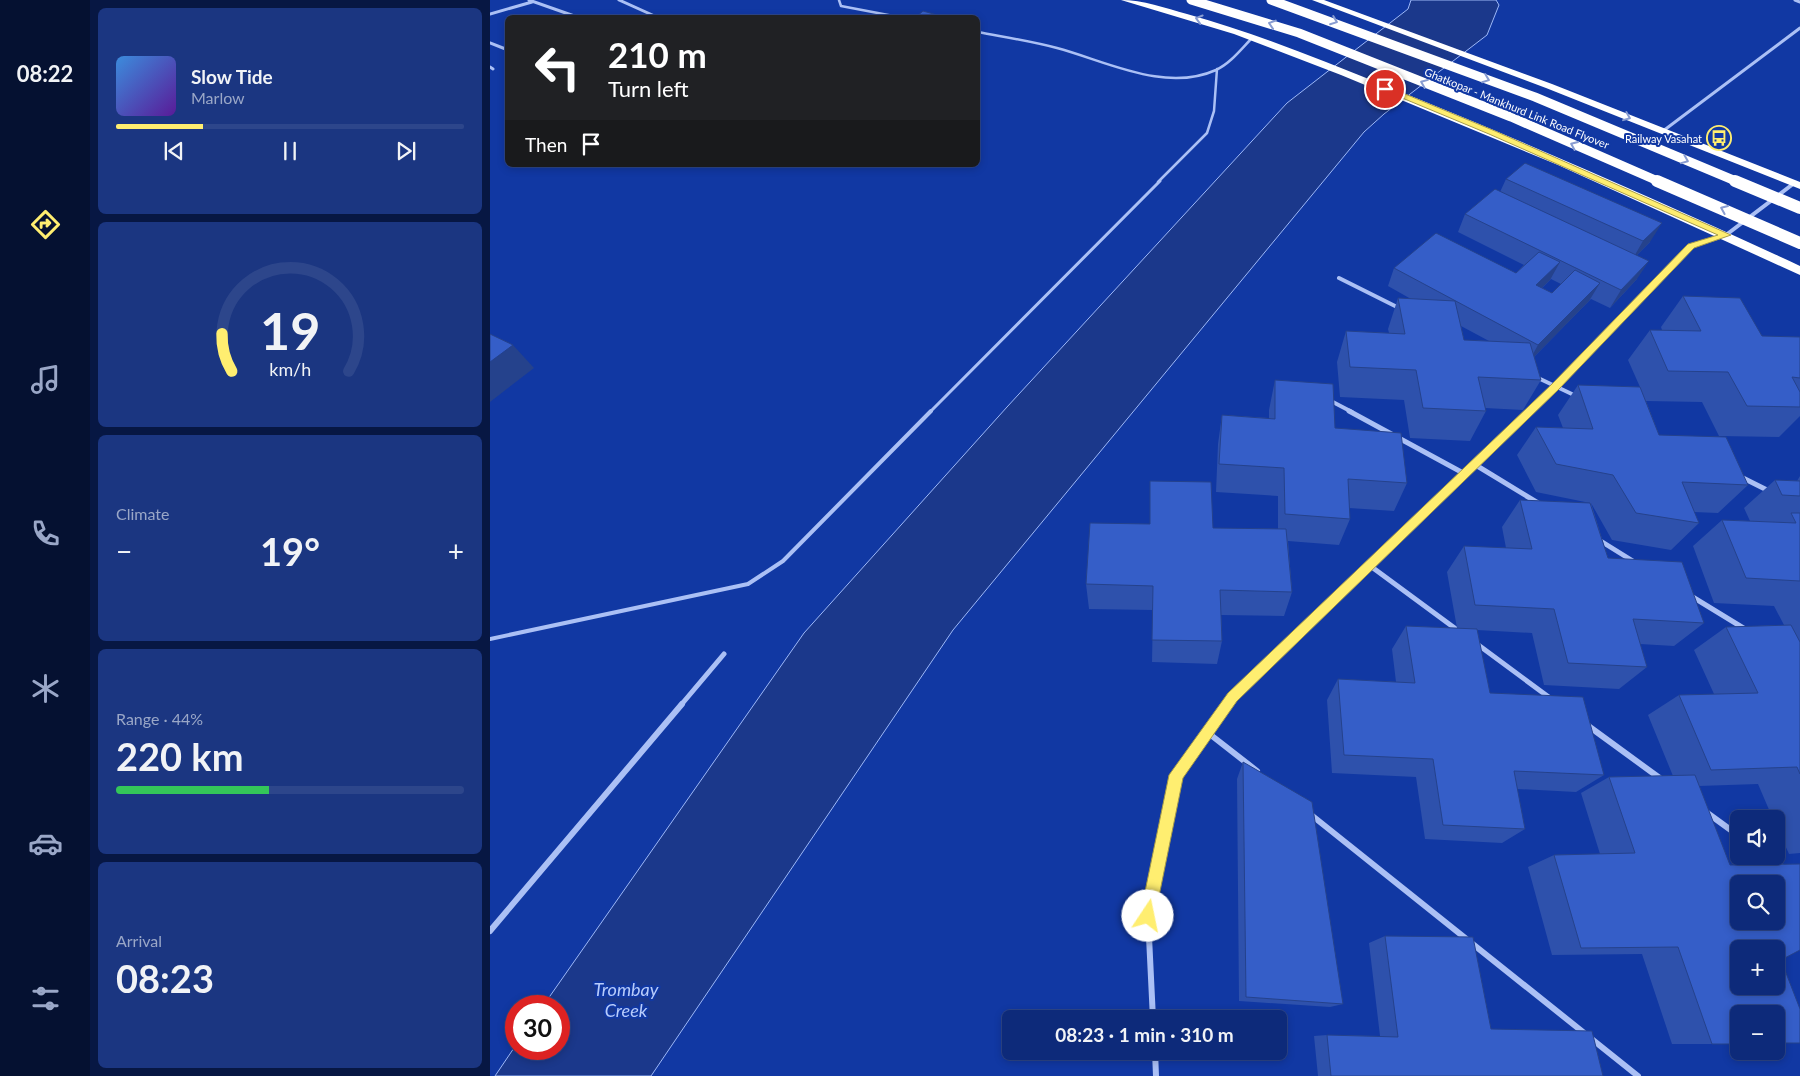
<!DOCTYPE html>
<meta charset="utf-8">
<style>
:root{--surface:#0d2a7a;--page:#1b3681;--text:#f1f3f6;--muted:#9aa7c7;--line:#2d468b;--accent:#ffee70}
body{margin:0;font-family:Lato,sans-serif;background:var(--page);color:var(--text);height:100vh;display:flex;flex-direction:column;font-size:19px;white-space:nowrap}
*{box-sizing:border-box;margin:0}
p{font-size:16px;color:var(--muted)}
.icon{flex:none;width:28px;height:28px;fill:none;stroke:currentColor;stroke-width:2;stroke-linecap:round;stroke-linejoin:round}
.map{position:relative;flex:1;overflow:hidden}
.side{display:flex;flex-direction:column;gap:8px;padding:8px;background:#071743;width:400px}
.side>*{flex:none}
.top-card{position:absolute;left:15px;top:15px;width:475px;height:152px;border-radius:8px;box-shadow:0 2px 8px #0003,0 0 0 1px var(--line);background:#202124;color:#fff;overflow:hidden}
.tools{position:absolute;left:1240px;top:810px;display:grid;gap:10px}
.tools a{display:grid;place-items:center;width:55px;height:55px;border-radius:8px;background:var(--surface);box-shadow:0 2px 8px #0003,0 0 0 1px var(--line);font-size:25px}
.speed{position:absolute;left:15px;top:995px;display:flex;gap:10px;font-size:25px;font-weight:700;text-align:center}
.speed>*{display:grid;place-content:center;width:65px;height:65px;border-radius:50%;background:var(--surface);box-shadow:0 2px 8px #0003,0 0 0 1px var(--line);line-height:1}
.speed .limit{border:8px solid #d22;background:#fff;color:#111}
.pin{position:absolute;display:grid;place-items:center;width:42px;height:42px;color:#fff;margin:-21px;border:2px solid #fff;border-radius:50%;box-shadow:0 1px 5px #0007}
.me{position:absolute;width:55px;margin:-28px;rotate:11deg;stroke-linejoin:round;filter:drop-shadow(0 0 4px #0008)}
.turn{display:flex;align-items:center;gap:18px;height:105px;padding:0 20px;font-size:22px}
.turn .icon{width:65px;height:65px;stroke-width:2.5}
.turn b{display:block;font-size:35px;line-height:42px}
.then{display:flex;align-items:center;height:48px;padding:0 20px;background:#0003;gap:10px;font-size:19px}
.big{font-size:38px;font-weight:700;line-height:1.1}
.side .card{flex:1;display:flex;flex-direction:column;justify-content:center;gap:8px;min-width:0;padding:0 18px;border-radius:8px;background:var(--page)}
.side .dial{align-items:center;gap:0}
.dial svg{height:130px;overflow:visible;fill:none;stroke:var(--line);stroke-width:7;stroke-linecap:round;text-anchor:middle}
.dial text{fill:var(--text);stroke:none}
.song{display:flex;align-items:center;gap:15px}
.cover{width:60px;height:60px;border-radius:8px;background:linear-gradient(135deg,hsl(210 70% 55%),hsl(270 70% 35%))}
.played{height:5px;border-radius:2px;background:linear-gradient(90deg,var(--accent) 25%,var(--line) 25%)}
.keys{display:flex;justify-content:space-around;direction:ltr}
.heat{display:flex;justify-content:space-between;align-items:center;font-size:28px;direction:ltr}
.charge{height:8px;border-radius:4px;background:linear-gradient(90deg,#34c759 44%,var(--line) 0)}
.trip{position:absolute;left:512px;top:1010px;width:285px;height:50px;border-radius:8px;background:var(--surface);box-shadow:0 2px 8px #0003,0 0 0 1px var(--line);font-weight:700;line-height:50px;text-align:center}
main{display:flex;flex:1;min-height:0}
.menu{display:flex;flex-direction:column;width:90px;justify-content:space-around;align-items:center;background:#051131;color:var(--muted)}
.menu .icon{width:35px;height:35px}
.menu .selected{color:var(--accent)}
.menu b{font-size:22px;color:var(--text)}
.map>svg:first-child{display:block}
.water{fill:#1b388b;stroke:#9db8f8}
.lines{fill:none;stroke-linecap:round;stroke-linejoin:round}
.lane-far2{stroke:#abc0f5;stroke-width:2.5}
.lane-far1{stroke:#abc0f5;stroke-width:3}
.lane{stroke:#abc0f5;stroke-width:4}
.street-far3{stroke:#abc0f5;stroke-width:3}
.street-far2{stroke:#abc0f5;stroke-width:4}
.street-far1{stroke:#abc0f5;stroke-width:5}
.street{stroke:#abc0f5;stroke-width:6}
.highway{fill:#fff;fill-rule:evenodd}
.highway-bridge-far1{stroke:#fff;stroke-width:9}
.highway-bridge{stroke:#fff;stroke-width:12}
.wall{fill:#2e51ac;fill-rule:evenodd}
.shaded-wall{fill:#25428c}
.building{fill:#355ec8;stroke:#25428c;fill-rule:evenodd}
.oneway{stroke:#889cd1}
.route{fill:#ffee70;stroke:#a69b49}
.labels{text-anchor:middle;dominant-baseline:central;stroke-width:4;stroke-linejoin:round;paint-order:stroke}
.far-street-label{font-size:11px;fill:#fff;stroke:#1138a3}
.far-poi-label{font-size:11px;fill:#fff;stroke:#1138a3;text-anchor:end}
.near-water-label{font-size:18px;font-style:italic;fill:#b8ccfb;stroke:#1138a3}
</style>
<main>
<nav class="menu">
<b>08:22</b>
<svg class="icon selected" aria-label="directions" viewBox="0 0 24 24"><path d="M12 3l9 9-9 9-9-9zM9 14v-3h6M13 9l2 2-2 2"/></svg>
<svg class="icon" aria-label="music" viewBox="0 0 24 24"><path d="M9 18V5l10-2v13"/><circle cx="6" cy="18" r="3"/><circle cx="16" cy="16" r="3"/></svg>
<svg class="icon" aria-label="phone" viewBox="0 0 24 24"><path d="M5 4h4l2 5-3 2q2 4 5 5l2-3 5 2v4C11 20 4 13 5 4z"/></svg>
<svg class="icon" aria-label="climate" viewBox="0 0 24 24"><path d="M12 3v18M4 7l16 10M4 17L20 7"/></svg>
<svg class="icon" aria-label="car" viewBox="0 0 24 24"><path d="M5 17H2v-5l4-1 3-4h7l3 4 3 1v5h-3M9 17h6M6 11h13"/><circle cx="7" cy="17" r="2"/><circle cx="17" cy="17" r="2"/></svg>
<svg class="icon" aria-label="filters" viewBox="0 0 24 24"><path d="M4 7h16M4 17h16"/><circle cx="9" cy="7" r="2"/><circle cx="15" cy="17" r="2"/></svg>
</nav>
<section class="side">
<div class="card">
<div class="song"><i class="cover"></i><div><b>Slow Tide</b><p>Marlow</p></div></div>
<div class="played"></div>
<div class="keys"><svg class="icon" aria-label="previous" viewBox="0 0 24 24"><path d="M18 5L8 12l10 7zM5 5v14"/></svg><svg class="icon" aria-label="pause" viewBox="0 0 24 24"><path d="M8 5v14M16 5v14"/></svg><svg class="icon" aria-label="next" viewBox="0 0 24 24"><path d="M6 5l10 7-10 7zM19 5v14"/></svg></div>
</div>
<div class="card dial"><svg viewBox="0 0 100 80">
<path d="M14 69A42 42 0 1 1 86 69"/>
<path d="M14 69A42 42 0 0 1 8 46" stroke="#ffee70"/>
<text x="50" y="56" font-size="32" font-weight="700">19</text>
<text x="50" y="72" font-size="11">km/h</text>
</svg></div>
<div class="card"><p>Climate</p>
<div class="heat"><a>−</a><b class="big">19°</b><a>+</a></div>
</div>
<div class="card"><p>Range · 44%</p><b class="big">220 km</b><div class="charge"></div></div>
<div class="card"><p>Arrival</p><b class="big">08:23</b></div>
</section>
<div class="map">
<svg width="1310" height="1076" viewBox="0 0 1310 1076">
<rect width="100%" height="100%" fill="#1138a3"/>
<!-- water -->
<path class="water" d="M921 0H1006L1009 5 997 35 894 114 874 132 463 630 161 1076H5L26 1045V1049H69V1006H53L314 633 517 407 797 103 918 9Z"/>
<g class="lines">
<!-- lane-far2 -->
<path class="lane-far2" d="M349 0 351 6 414 18
M488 32C514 37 541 41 567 48 616 61 675 93 726 70 741 63 752 48 763 37
M668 182 717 133 724 111 727 69"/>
<!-- lane-far1 -->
<path class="lane-far1" d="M440 412 670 181"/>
<!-- lane -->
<path class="lane" d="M0 639 258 584 293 561 441 411"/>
<!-- street-far3 -->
<path class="street-far3" d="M39 0 90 18
M129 0 169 18
M1305 0 1310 2
M0 14 42 2
M0 43 18 50
M0 67 3 69
M1173 131 1310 28"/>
<!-- street-far2 -->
<path class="street-far2" d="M849 278 911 309
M1046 377 1086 396
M839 400 862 412
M1039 412 1201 246 1236 235 1303 184"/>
<!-- street-far1 -->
<path class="street-far1" d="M859 411 975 474
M984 464 1048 503
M1251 477 1281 492
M1109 540 1146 563
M879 565 970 632
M1201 596 1255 629
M987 644 1060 698
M191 705 234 654
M736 705 1040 411"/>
<!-- street -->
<path class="street" d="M1097 725 1171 779
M717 732 767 771
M1216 812 1249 836
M820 814 1148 1076
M1277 856 1293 868
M0 931 192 704
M663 1019 658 916 686 775 737 704
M665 1051 666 1076"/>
<!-- highway -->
<path class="highway" d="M631 0C653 0 675 8 697 14 744 27 790 44 836 62 996 125 1154 193 1310 266V275L1068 165 851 75 744 34Z
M822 0H834L1062 84 1310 182V189L1056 88Z"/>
<!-- highway-bridge-far1 -->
<path class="highway-bridge-far1" d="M701 0 809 33 1021 117 1170 182
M781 0 1045 97 1248 182"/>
<!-- highway-bridge -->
<path class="highway-bridge" d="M1167 181 1310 243
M1245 181 1310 208"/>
</g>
<!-- wall -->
<path class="wall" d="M1016 179 1160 242 1147 255V279L1120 308 1101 299 1099 301 1044 357 1051 380 1033 410 995 408 996 411 980 441 920 438 914 400 850 397 847 362 856 331 899 333 898 329 908 298 921 299 898 286 904 268 1026 273 1034 265 968 232 975 214 1010 192ZM1061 279 1071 284 1062 293 1052 288ZM971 326 999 341 974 340Z
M1193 296 1272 336 1310 337V416L1289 437 1229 436 1212 402 1156 401 1169 435 1258 485 1228 513 1204 512 1209 523 1181 550 1122 540 1101 503 1118 558 1214 623 1184 646 1150 644 1157 667 1129 689 1054 685 1042 633 987 630 1000 693 1114 775 1086 792 1027 789 1035 829 1012 843 935 839 926 777 842 773 837 700 848 679 906 682 902 649 916 626 967 628 957 572 974 546 1016 548 1012 527 1030 500 1100 503 1046 492 1027 455 1046 427 1073 428 1068 415 1088 385 1150 387 1138 360 1160 330H1172L1171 327Z
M785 380 845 428 917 483 904 511 859 508 860 519 849 545 798 541 802 592 794 616 731 615 732 641 727 664 662 662 663 610 599 609 596 584 723 528 788 529V496L726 492 728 444 732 415 779 418V410Z
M1310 476V853L1299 854 1286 825V819H1283L1268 784 1209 786 1240 865 1291 960 1249 1044H1182L1152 954 1062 955 1038 867 1064 855 1110 854 1091 793 1119 777 1183 776 1158 715 1189 695 1224 694 1204 650 1236 627 1294 625 1284 606 1224 603 1203 546 1232 520 1260 521 1254 508 1285 480 1307 481Z
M753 762 853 1004 840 1007 749 1001 747 779Z
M895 936 1001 1029 1113 1076H828L824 1036 837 1035 890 1036 879 943Z"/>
<!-- shaded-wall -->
<path class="shaded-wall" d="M1172 223 1160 242 1142 260 1153 241Z
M1159 261 1147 279 1120 308 1131 290Z
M1070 262 1060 280 1036 303 1046 285Z
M1110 283 1099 301 1038 363 1048 345Z
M23 345 44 368 0 402V362Z"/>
<!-- building -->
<path class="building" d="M433 11 458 18H425Z
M1035 163 1172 223 1153 241 1016 179Z
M1005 189 1159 261 1131 290 975 214Z
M946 233 1026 273 1049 252 1070 262 1046 285 1062 293 1085 270 1110 283 1048 345 904 268Z
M1193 296 1250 298 1272 336 1310 337V378L1302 377 1310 392V407L1257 406 1238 372 1178 371 1160 330 1211 331Z
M908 298 965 301 974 340 1040 343 1051 380 988 377 996 411 933 408 926 370 860 367 856 331 915 334Z
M0 334 23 345 0 362Z
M785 380 843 384 845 428 911 433 917 483 858 479 860 519 795 514 794 468 729 464 732 415 785 419Z
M1088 385 1150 387 1169 435 1236 437 1258 485 1192 482 1209 523 1146 513 1123 475 1066 464 1046 427 1103 429Z
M1285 480 1310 481V496L1292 495Z
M660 481 721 482 723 528 796 529 802 592 730 590 732 641 662 640 663 586 596 584 600 523 660 524Z
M1030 500 1100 503 1118 558 1192 562 1214 623 1143 619 1157 667 1078 663 1064 609 985 605 974 546 1042 549Z
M1301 513H1310V581L1256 578 1232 520 1306 523Z
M1301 625 1310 642V774L1307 767 1221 770 1189 695 1268 693 1236 627Z
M916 626 987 629 1000 693 1093 697 1114 775 1024 771 1035 829 953 825 943 759 854 755 848 679 925 683Z
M753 762 822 802 853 1004 756 997Z
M1205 775 1240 865 1310 864V950L1291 960 1310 1009V1043H1286V1014H1249V1044H1222L1188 947 1091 948 1064 855 1145 853 1119 777ZM1249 884H1286V921H1249ZM1249 949H1286V986H1249Z
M895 936 983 937 1001 1029 1102 1031 1113 1076H841L837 1035 908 1037Z"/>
<!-- one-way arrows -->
<defs><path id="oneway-chevron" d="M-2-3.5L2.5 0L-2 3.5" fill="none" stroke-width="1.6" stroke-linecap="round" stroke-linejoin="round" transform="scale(1.25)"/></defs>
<g class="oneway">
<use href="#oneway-chevron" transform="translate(709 19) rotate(-164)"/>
<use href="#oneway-chevron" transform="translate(844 21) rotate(21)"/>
<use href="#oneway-chevron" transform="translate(782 24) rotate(-162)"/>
<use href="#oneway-chevron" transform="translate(996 79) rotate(21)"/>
<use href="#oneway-chevron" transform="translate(934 83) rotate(-158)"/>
<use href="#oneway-chevron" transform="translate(1137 117) rotate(22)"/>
<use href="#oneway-chevron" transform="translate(1084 145) rotate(-157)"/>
<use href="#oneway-chevron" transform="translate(1195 160) rotate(22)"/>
<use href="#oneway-chevron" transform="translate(1234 209) rotate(-157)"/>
</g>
<!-- route -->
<path class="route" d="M893 87H898L1005 131 1241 235 1204 248 1069 389 747 701 693 778 665 916 663 922 658 924 653 922 650 916 679 775 738 693 1062 384 1198 244 1228 235 999 134 893 90Z"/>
<!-- icons -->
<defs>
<symbol id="bus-ring" viewBox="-11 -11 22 22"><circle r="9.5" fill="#1138a3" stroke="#ffee70" stroke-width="1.5"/><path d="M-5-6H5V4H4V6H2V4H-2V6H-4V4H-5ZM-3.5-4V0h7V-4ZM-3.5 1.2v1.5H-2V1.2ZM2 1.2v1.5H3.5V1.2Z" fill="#ffee70"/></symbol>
</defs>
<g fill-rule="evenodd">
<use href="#bus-ring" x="1215" y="124" width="28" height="28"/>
</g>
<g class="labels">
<!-- far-street labels -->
<g class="far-street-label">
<text transform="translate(1027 108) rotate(22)">Ghatkopar - Mankhurd Link Road Flyover</text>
</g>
<!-- far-poi labels -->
<g class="far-poi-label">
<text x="1212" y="138">Railway Vasahat</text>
</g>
<!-- near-water labels -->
<g class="near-water-label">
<text x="136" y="989">Trombay<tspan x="136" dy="21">Creek</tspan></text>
</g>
</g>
</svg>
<div class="tools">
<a><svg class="icon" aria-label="sound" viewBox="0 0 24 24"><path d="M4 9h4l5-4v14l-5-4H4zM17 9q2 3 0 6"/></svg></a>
<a><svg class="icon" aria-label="search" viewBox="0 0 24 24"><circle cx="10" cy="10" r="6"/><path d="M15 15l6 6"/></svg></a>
<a>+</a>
<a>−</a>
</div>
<div class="speed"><div class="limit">30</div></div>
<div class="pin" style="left:895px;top:89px;background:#d93025"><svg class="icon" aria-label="arrive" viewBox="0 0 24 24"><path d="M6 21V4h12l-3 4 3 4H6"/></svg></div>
<svg class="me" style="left:658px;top:916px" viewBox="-20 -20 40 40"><circle r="19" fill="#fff"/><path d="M0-13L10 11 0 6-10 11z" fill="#ffee70"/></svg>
<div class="trip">08:23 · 1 min · 310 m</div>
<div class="top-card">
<div class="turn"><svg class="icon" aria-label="left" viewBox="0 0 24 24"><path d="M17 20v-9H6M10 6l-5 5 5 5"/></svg><div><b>210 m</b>Turn left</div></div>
<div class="then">Then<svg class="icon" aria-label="arrive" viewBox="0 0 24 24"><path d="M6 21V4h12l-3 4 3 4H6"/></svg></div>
</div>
</div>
</main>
